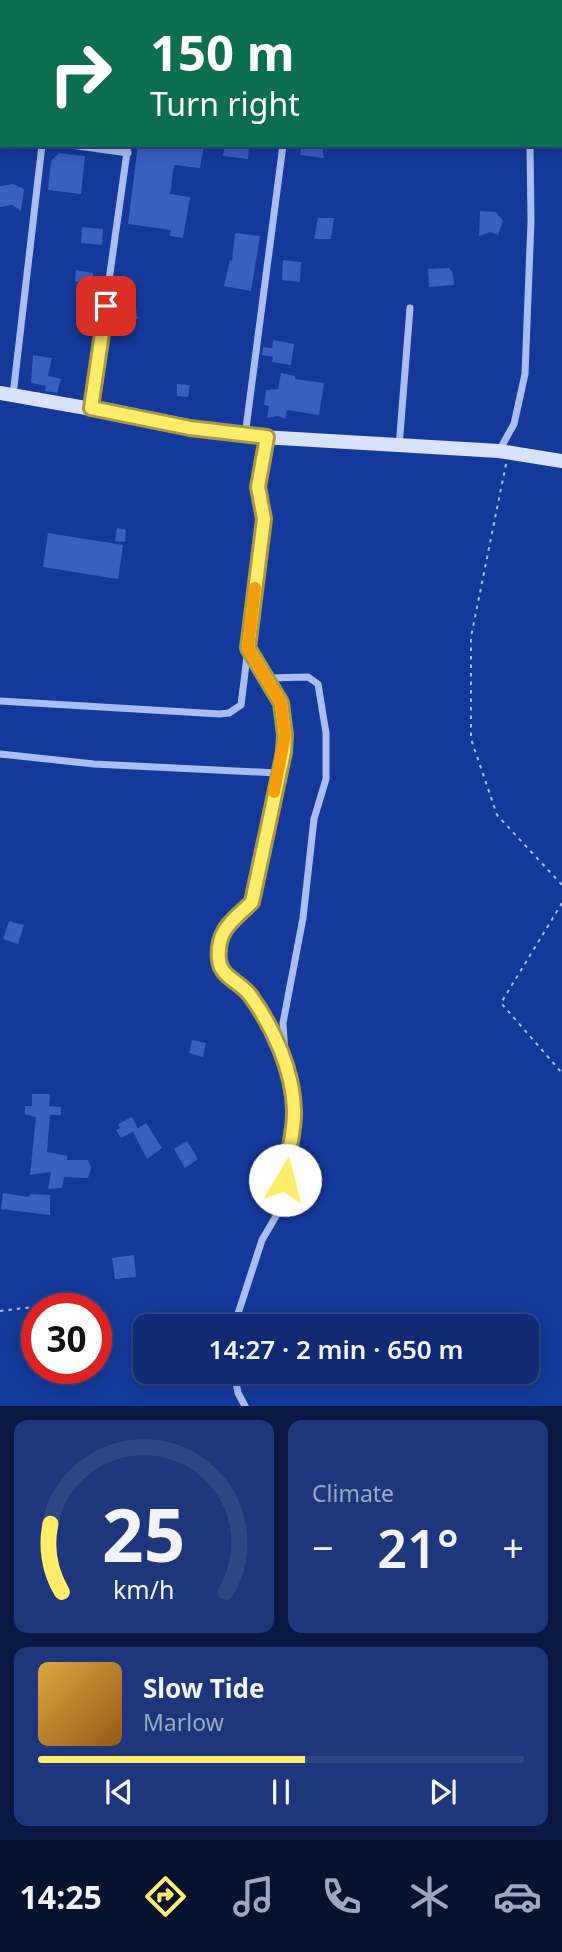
<!DOCTYPE html>
<meta charset="utf-8">
<style>
:root{--surface:#102b74;--page:#1e377c;--text:#f1f3f6;--muted:#9ca7c5;--line:#304786;--accent:#ffed6a}
body{margin:0;font-family:"Noto Sans",sans-serif;background:var(--page);color:var(--text);height:100vh;display:flex;flex-direction:column;font-size:26px;white-space:nowrap}
*{box-sizing:border-box;margin:0}
p{font-size:23px;color:var(--muted)}
.icon{flex:none;width:38px;height:38px;fill:none;stroke:currentColor;stroke-width:2;stroke-linecap:round;stroke-linejoin:round}
.map{position:relative;height:1406px;overflow:hidden}
.details{display:flex;flex-direction:column;gap:14px;padding:14px;background:#091840;flex:1}
.details>*{flex:none}
.banner{position:absolute;left:0px;top:0px;width:564px;height:147px;box-shadow:0 4px 18px #0003,0 0 0 2px var(--line);background:#0b6e4f;color:#fff;overflow:hidden}
.speed{position:absolute;left:21px;top:1293px;display:flex;gap:14px;font-size:35px;font-weight:700;text-align:center}
.speed>*{display:grid;place-content:center;width:91px;height:91px;border-radius:50%;background:var(--surface);box-shadow:0 4px 18px #0003,0 0 0 2px var(--line);line-height:1}
.speed .limit{border:10px solid #d22;background:#fff;color:#111}
.pin{position:absolute;display:grid;place-items:center;width:60px;height:60px;color:#fff;margin:-30px;border-radius:14px;box-shadow:0 4px 10px #0006}
.me{position:absolute;width:77px;margin:-38px;rotate:8deg;stroke-linejoin:round;filter:drop-shadow(0 0 5px #0008)}
.turn{display:flex;align-items:center;gap:24px;height:147px;padding:0 35px;font-size:32px}
.turn .icon{width:91px;height:91px;stroke-width:2.5}
.turn b{display:block;font-size:49px;line-height:60px}
.big{font-size:52px;font-weight:600;line-height:1.1}
.details .tile{flex:1;display:flex;flex-direction:column;justify-content:center;gap:10px;min-width:0;padding:0 24px;border-radius:14px;background:var(--page)}
.details .dial{align-items:center;gap:0}
.dial svg{height:182px;overflow:visible;fill:none;stroke:var(--line);stroke-width:7;stroke-linecap:round;text-anchor:middle}
.dial text{fill:var(--text);stroke:none}
.song{display:flex;align-items:center;gap:21px}
.cover{width:84px;height:84px;border-radius:10px;background:linear-gradient(135deg,hsl(40 70% 55%),hsl(30 70% 35%))}
.played{height:7px;border-radius:4px;background:linear-gradient(90deg,var(--accent) 55%,var(--line) 55%)}
.keys{display:flex;justify-content:space-around;direction:ltr}
.heat{display:flex;justify-content:space-between;align-items:center;font-size:38px;direction:ltr}
.details .tiles{flex:1;display:grid;gap:14px;grid-template-columns:1fr 1fr}
.tile:last-child{grid-column:span 2}
.trip{position:absolute;left:133px;top:1314px;width:406px;height:70px;border-radius:14px;background:var(--surface);box-shadow:0 4px 18px #0003,0 0 0 2px var(--line);font-weight:600;line-height:70px;text-align:center}
.dock{display:flex;height:112px;justify-content:space-around;align-items:center;background:#06112e;color:var(--muted)}
.dock .icon{width:49px;height:49px}
.dock .current{color:var(--accent)}
.dock b{font-size:32px;color:var(--text)}
.map>svg:first-child{display:block}
.building{fill:#395fbf}
.lines{fill:none;stroke-linecap:round;stroke-linejoin:round}
.path{stroke:#a9bef3;stroke-width:2;stroke-dasharray:3.5 5;stroke-linecap:butt}
.street{stroke:#a9bef3;stroke-width:7}
.secondary{stroke:#d8e2fc;stroke-width:14}
.route-casing{stroke:#a69a45;stroke-width:18}
.route{stroke:#ffed6a;stroke-width:12}
.slow{stroke:#f59e0b;stroke-width:12}
</style>
<div class="map">
<svg width="562" height="1406" viewBox="0 0 562 1406">
<rect width="100%" height="100%" fill="#15399a"/>
<!-- building -->
<path class="building" d="M138 145H204L200 168 174 165 170 194 190 197 183 238 170 236 171 230 128 224Z
M225 145H249L248 159 223 156Z
M302 145H322L324 158 300 155Z
M59 153 85 156 81 194 48 190 51 161Z
M13 184 24 189 21 211 12 205 0 207V186Z
M480 211 496 212 503 221 498 235 490 232 479 236Z
M318 218H334L331 239H314Z
M82 227 103 229 102 245 81 243Z
M235 233 260 236 251 291 224 286 230 260 232 261Z
M283 260 301 262 300 282 282 280Z
M449 268 453 273 454 285 429 287 428 269Z
M76 270 93 273 92 287 75 281Z
M116 303 135 304 138 319 133 320V329L113 328Z
M273 340 294 344 291 365 272 362 273 357 262 355 263 347 272 348Z
M33 355 52 358 48 376 61 379 57 393 45 391 46 386 31 383Z
M281 373 295 376V379L324 383 319 415 287 410 285 419 278 416 267 418 269 406 264 405 266 390 278 389Z
M177 384 190 385 188 397 177 396Z
M117 528 126 530 125 542 115 541Z
M48 533 123 545 118 579 43 567Z
M9 921 24 925 18 944 3 939Z
M192 1040 206 1043 203 1057 189 1053Z
M32 1094H50L49 1106 61 1107V1115H50L47 1152 67 1156V1160H88L91 1168 88 1178 64 1177 62 1188 48 1189 51 1172 30 1175 36 1117 25 1114V1106H32Z
M132 1117 138 1129 121 1138 116 1130 120 1128 118 1124Z
M146 1123 162 1148 147 1159 133 1132Z
M187 1141 198 1159 185 1168 174 1149Z
M3 1193 29 1197 30 1194 50 1195V1215L1 1209Z
M134 1255 136 1277 115 1279 112 1258Z"/>
<g class="lines">
<!-- path -->
<path class="path" d="M506 464 471 637V739L497 815 562 885
M562 903 501 1003 562 1073
M0 1311 74 1302"/>
<!-- street -->
<path class="street" d="M137 0V2
M303 0V2
M534 2V0
M0 136H2
M71 145 128 153
M13 395 42 145
M91 408 128 145
M245 436 283 145
M399 447 410 308
M499 451 514 424 525 374 531 221 530 145
M268 678 308 677 318 684 326 733V779L314 819 303 918 283 1023 285 1055
M0 701 220 714 229 713 241 705 263 527 258 487 267 437
M0 754 94 764 277 773
M234 1326 262 1240 282 1206 295 1111 285 1062 270 1029 249 994 220 966V944L226 927 233 917 252 902 284 752C287 710 271 683 248 648
M234 1372 238 1393 245 1406"/>
<!-- secondary -->
<path class="secondary" d="M0 393 245 436 499 451 562 461"/>
</g>
<g class="lines">
<defs>
<path id="route" d="M106 306 91 408 190 428 267 437 258 487 264 519 248 648 281 703 285 735 284 752 252 902C234 920 216 929 219 960 220 976 241 983 250 995 273 1027 293 1070 294 1110 295 1134 286 1157 285 1180"/>
</defs>
<!-- route casing -->
<use href="#route" class="route-casing"/>
<!-- route -->
<use href="#route" class="route"/>
<!-- slow -->
<path class="slow" d="M255 588 248 648 281 703 285 735 274 792"/>
</g>
</svg>
<div class="speed"><div class="limit">30</div></div>
<div class="pin" style="left:106px;top:306px;background:#d93025"><svg class="icon" aria-label="arrive" viewBox="0 0 24 24"><path d="M6 21V4h12l-3 4 3 4H6"/></svg></div>
<svg class="me" style="left:285px;top:1180px" viewBox="-20 -20 40 40"><circle r="19" fill="#fff"/><path d="M0-13L10 11 0 6-10 11z" fill="#ffed6a"/></svg>
<div class="trip">14:27 · 2 min · 650 m</div>
<div class="banner">
<div class="turn"><svg class="icon" aria-label="right" viewBox="0 0 24 24"><path d="M7 20v-9h11M14 6l5 5-5 5"/></svg><div><b>150 m</b>Turn right</div></div>
</div>
</div>
<section class="details">
<div class="tiles">
<div class="tile dial"><svg viewBox="0 0 100 80">
<path d="M14 69A42 42 0 1 1 86 69"/>
<path d="M14 69A42 42 0 0 1 9 39" stroke="#ffed6a"/>
<text x="50" y="56" font-size="32" font-weight="700">25</text>
<text x="50" y="72" font-size="11">km/h</text>
</svg></div>
<div class="tile"><p>Climate</p>
<div class="heat"><a>−</a><b class="big">21°</b><a>+</a></div>
</div>
<div class="tile">
<div class="song"><i class="cover"></i><div><b>Slow Tide</b><p>Marlow</p></div></div>
<div class="played"></div>
<div class="keys"><svg class="icon" aria-label="previous" viewBox="0 0 24 24"><path d="M18 5L8 12l10 7zM5 5v14"/></svg><svg class="icon" aria-label="pause" viewBox="0 0 24 24"><path d="M8 5v14M16 5v14"/></svg><svg class="icon" aria-label="next" viewBox="0 0 24 24"><path d="M6 5l10 7-10 7zM19 5v14"/></svg></div>
</div>
</div>
</section>
<nav class="dock">
<b>14:25</b>
<svg class="icon current" aria-label="directions" viewBox="0 0 24 24"><path d="M12 3l9 9-9 9-9-9zM9 14v-3h6M13 9l2 2-2 2"/></svg>
<svg class="icon" aria-label="music" viewBox="0 0 24 24"><path d="M9 18V5l10-2v13"/><circle cx="6" cy="18" r="3"/><circle cx="16" cy="16" r="3"/></svg>
<svg class="icon" aria-label="phone" viewBox="0 0 24 24"><path d="M5 4h4l2 5-3 2q2 4 5 5l2-3 5 2v4C11 20 4 13 5 4z"/></svg>
<svg class="icon" aria-label="climate" viewBox="0 0 24 24"><path d="M12 3v18M4 7l16 10M4 17L20 7"/></svg>
<svg class="icon" aria-label="car" viewBox="0 0 24 24"><path d="M5 17H2v-5l4-1 3-4h7l3 4 3 1v5h-3M9 17h6M6 11h13"/><circle cx="7" cy="17" r="2"/><circle cx="17" cy="17" r="2"/></svg>
</nav>
